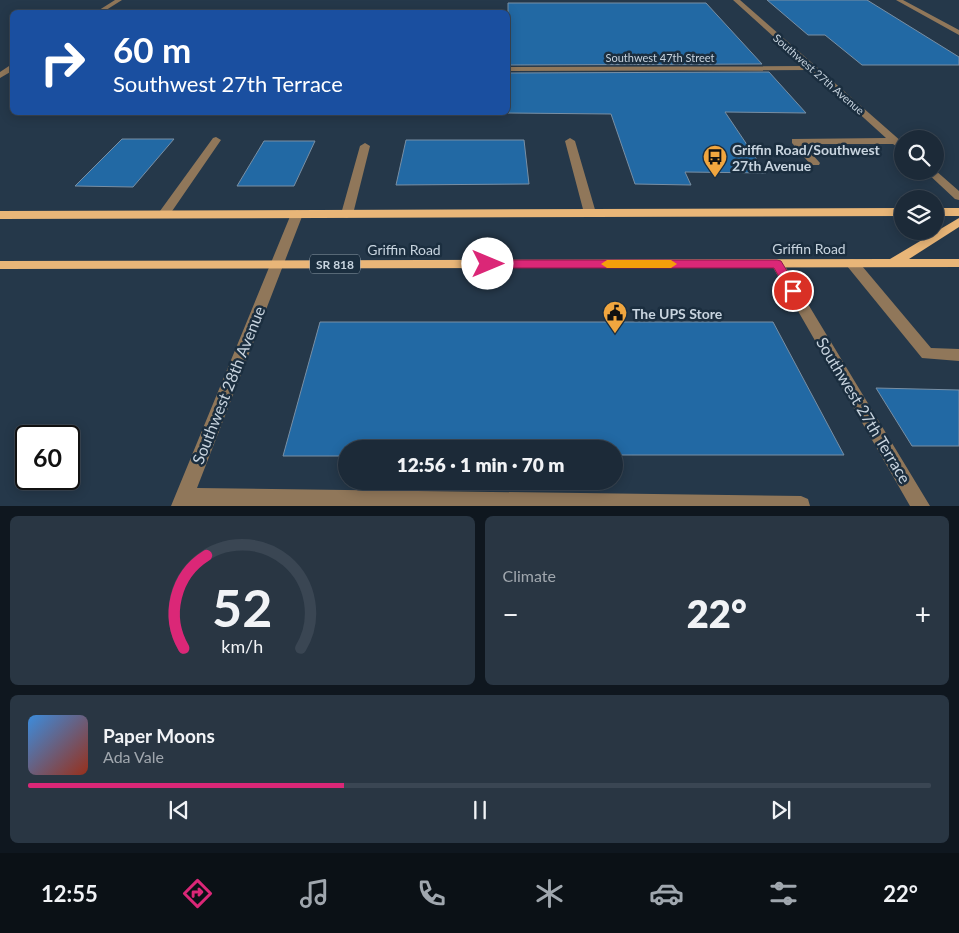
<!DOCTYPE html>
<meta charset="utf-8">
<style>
:root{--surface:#1c2a38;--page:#293643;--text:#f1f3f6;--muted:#a0a7ae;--line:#3a4653;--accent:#db2777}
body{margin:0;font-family:Lato,sans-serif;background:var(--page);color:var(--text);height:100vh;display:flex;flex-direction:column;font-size:19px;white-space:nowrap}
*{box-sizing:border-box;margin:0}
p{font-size:16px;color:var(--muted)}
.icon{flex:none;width:28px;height:28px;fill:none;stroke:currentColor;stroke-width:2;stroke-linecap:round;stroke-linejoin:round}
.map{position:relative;height:506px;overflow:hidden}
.side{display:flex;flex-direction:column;gap:10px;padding:10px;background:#0f171f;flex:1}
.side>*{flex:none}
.banner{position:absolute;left:10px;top:10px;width:500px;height:105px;border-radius:8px;box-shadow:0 2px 12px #0003,0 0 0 1px var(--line);background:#1a4fa0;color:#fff;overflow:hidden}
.buttons{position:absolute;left:894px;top:130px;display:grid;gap:10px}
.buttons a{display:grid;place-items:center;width:50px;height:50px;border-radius:50%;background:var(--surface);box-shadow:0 2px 12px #0003,0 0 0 1px var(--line);font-size:25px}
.speed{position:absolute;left:15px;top:425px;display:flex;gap:10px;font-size:25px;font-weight:700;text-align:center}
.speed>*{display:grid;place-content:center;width:65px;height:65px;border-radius:50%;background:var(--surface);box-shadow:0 2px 12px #0003,0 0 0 1px var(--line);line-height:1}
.speed .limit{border:2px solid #111;border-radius:8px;background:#fff;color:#111}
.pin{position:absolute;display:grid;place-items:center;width:42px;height:42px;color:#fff;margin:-21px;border:2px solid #fff;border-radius:50%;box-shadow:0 1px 5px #0007}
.me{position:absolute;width:55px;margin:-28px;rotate:90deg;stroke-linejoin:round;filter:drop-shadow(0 0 4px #0008)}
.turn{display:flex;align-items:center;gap:18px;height:105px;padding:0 20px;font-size:22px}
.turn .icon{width:65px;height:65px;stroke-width:2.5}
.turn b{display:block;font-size:35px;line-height:42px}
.big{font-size:38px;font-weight:800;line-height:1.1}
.side .tile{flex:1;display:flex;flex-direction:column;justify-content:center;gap:8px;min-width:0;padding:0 18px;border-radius:8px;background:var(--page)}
.side .dial{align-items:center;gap:0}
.dial svg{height:130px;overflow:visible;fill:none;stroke:var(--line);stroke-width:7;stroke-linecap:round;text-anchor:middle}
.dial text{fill:var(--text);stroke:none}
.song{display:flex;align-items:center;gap:15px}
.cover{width:60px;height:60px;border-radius:8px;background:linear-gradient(135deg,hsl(210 70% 55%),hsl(10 70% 35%))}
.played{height:5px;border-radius:2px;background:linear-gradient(90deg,var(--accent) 35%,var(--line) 35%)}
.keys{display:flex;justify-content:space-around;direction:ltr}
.heat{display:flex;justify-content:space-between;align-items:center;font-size:28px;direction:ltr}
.side .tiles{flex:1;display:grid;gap:10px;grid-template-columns:1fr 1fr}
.tile:last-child{grid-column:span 2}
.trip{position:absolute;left:338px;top:440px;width:285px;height:50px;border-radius:25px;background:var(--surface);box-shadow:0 2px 12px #0003,0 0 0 1px var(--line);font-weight:800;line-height:50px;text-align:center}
.tab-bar{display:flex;height:80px;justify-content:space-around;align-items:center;background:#0b1116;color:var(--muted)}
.tab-bar .icon{width:35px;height:35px}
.tab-bar .selected{color:var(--accent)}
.tab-bar b{font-size:22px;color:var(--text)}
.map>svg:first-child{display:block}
.building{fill:#2269a4;stroke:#798fa4}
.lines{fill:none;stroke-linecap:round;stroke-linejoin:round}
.minor{fill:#90775a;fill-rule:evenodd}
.major{fill:#e9b678;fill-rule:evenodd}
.route{fill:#db2777;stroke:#8e194d}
.slow{fill:#f59e0b}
.labels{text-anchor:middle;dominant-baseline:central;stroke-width:5;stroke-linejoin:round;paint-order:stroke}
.far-street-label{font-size:11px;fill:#c8d4df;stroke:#1b2e3f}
.shield{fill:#1b2e3f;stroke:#94a2af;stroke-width:1}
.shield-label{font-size:12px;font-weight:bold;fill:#c8d4df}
.poi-label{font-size:14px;font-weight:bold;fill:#c8d4df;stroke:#1b2e3f;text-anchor:start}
.street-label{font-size:14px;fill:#c8d4df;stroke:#1b2e3f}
.near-street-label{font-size:16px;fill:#c8d4df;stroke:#1b2e3f}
</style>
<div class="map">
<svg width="959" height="506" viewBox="0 0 959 506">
<rect width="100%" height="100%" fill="#25384a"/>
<!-- building -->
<path class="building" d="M767 0H867L959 57V65H862L825 35H808Z
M508 3H706L762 64 508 65Z
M769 72 806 113 725 112 766 173 685 172 691 185 635 184 611 114 508 113V73Z
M122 139H174L133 187 75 186Z
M406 140H524L529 184 396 185Z
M264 141H315L294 186H237Z
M320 322H773L844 455H614V449H346V456H283Z
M876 388 959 390V446H912Z"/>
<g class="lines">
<!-- minor -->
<path class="minor" d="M115 0H122L103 12H96Z
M733 0H740L902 142V150L893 144H803L820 163 819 165H811L792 143V139L886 138 811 70 508 71V67L806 66Z
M896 0H903L959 30V35Z
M9 66H12V71L0 78V72Z
M216 137 221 140 168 217H160L158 214 160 211 213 138Z
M570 138 575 141 596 213 594 216 590 217 584 213 565 141Z
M365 143 370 146 353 214 347 218 343 217 341 214 360 146Z
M935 170 959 191V200L955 199 925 171Z
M297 210 303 214 197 488 801 496 808 499 810 506H171L291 214Z
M852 259 857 260 931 348 959 349V361L922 358 847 266 846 263 847 260Z
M777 260 782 261 930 506H910L771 264 772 261Z"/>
<!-- major -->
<path class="major" d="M902 208V216L0 219V211Z
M935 208H959V216H935Z
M959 218V227L909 259H959V267L0 269V261L890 259Z"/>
</g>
<!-- route -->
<path class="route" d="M488 260H777L781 261 799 291 798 294H789L774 268H488L482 264Z"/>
<!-- slow -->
<path class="slow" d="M607 260H671L677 264 671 268H607L601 264Z"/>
<!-- icons -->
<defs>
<symbol id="bus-pin" viewBox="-11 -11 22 30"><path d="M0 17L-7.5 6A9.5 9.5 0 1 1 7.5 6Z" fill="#f1a63f" stroke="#1b2e3f"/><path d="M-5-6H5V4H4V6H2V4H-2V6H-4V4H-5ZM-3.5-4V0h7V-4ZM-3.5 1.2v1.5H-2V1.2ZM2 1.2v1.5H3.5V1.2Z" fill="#111"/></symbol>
<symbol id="civic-pin" viewBox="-11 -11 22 30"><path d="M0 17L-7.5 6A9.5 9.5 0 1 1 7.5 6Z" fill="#f1a63f" stroke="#1b2e3f"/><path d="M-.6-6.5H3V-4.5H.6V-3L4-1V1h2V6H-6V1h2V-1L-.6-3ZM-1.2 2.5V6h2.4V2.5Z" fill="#111"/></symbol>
</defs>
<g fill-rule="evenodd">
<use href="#bus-pin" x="701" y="143" width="28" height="38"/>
<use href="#civic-pin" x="601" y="299" width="28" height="38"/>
</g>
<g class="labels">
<!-- far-street labels -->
<g class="far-street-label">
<text x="660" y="57">Southwest 47th Street</text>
<text transform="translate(819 74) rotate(41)">Southwest 27th Avenue</text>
</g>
<!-- shield labels -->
<rect class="shield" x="310" y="254.5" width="50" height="19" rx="4"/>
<g class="shield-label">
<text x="335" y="264">SR 818</text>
</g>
<!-- poi labels -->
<g class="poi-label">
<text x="732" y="149">Griffin Road/Southwest<tspan x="732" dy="16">27th Avenue</tspan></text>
<text x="632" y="313">The UPS Store</text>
</g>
<!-- street labels -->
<g class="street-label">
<text x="809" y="248">Griffin Road</text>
<text x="404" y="249">Griffin Road</text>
</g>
<!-- near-street labels -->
<g class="near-street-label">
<text transform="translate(228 385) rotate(-68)">Southwest 28th Avenue</text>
<text transform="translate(864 410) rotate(59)">Southwest 27th Terrace</text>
</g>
</g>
</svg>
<div class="buttons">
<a><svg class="icon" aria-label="search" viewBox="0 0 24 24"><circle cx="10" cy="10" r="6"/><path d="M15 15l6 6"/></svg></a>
<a><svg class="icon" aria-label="layers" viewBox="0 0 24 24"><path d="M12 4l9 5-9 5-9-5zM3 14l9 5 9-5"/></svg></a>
</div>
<div class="speed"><div class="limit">60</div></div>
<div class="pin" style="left:793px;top:291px;background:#d93025"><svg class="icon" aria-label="arrive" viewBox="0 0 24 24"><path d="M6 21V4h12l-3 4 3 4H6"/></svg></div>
<svg class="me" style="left:488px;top:264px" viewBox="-20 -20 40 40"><circle r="19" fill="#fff"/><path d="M0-13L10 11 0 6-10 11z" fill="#db2777"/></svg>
<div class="trip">12:56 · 1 min · 70 m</div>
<div class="banner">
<div class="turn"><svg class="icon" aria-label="right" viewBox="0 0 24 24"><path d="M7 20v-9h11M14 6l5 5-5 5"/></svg><div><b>60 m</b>Southwest 27th Terrace</div></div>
</div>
</div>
<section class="side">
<div class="tiles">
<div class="tile dial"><svg viewBox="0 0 100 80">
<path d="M14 69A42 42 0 1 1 86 69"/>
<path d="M14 69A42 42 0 0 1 28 12" stroke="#db2777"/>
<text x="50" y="56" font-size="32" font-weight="700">52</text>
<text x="50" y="72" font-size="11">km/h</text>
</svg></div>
<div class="tile"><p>Climate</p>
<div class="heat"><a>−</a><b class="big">22°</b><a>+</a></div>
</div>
<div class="tile">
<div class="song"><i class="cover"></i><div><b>Paper Moons</b><p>Ada Vale</p></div></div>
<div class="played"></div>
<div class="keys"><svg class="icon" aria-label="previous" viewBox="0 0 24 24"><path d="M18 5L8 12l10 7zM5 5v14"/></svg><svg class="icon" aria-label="pause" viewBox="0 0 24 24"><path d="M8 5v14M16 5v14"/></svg><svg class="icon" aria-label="next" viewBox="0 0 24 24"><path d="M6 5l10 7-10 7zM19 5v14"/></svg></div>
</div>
</div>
</section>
<nav class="tab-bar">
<b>12:55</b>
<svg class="icon selected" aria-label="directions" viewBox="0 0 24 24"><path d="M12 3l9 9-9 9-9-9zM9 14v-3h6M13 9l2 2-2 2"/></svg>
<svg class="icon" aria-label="music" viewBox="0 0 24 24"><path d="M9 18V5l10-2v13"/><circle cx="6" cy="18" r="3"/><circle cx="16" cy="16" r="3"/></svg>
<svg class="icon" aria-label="phone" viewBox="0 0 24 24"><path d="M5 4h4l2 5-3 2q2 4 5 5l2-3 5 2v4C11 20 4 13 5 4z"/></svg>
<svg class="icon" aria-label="climate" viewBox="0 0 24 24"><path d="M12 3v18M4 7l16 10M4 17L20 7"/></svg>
<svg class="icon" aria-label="car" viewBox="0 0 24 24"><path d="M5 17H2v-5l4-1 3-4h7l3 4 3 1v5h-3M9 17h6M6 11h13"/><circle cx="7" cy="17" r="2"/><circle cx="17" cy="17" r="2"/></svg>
<svg class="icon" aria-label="filters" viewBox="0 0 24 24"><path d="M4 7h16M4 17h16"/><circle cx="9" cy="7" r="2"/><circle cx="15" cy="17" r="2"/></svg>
<b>22°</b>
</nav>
